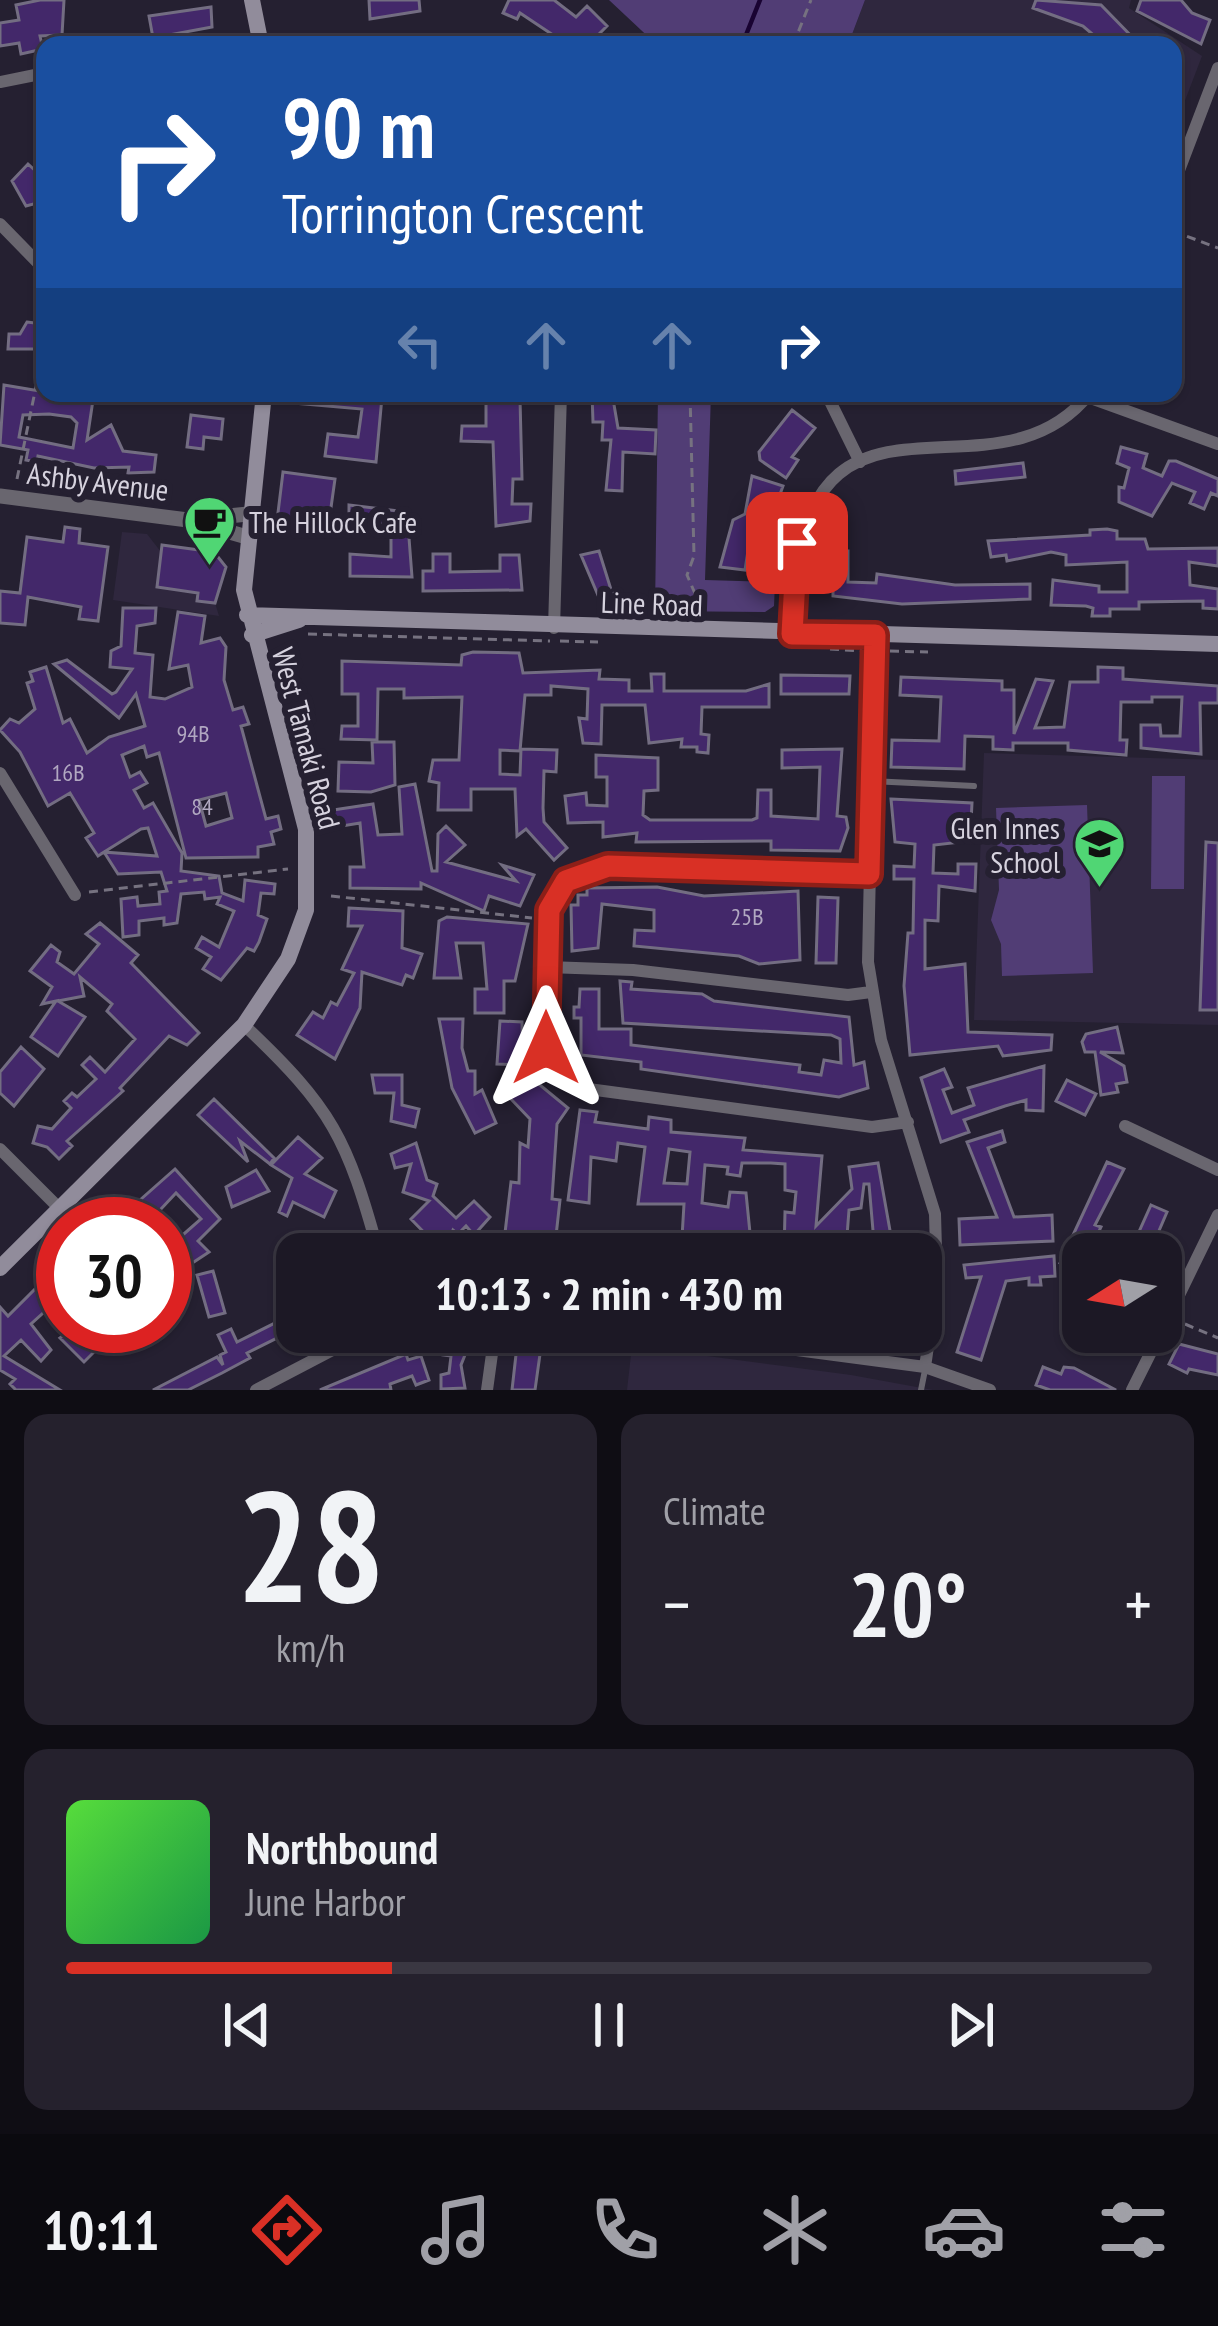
<!DOCTYPE html>
<meta charset="utf-8">
<style>
:root{--surface:#1c1825;--page:#25212d;--text:#f1f3f6;--muted:#a0a0a7;--line:#3a3742;--accent:#d93025}
body{margin:0;font-family:"PT Sans Narrow",sans-serif;background:var(--page);color:var(--text);height:100vh;display:flex;flex-direction:column;font-size:45px;white-space:nowrap}
*{box-sizing:border-box;margin:0}
p{font-size:39px;color:var(--muted)}
.icon{flex:none;width:66px;height:66px;fill:none;stroke:currentColor;stroke-width:2;stroke-linecap:round;stroke-linejoin:round}
.map{position:relative;height:1390px;overflow:hidden}
.drawer{display:flex;flex-direction:column;gap:24px;padding:24px;background:#0f0d14;flex:1}
.drawer>*{flex:none}
.hud{position:absolute;left:36px;top:36px;width:1146px;height:366px;border-radius:24px;box-shadow:0 3px 9px #0004,0 0 0 3px var(--line);background:#1a4fa0;color:#fff;overflow:hidden}
.needle{width:78px;rotate:259deg}
.controls{position:absolute;left:1062px;top:1233px;display:grid;gap:24px}
.controls a{display:grid;place-items:center;width:120px;height:120px;border-radius:24px;background:var(--surface);box-shadow:0 3px 9px #0004,0 0 0 3px var(--line);font-size:60px}
.speed{position:absolute;left:36px;top:1197px;display:flex;gap:24px;font-size:60px;font-weight:700;text-align:center}
.speed>*{display:grid;place-content:center;width:156px;height:156px;border-radius:50%;background:var(--surface);box-shadow:0 3px 9px #0004,0 0 0 3px var(--line);line-height:1}
.speed .limit{border:18px solid #d22;background:#fff;color:#111}
.pin{position:absolute;display:grid;place-items:center;width:102px;height:102px;color:#fff;margin:-51px;border-radius:24px;box-shadow:0 6px 18px #0006}
.me{position:absolute;width:132px;margin:-66px;rotate:0deg;stroke-linejoin:round;filter:drop-shadow(0 0 9px #0008)}
.turn{display:flex;align-items:center;gap:42px;height:252px;padding:0 48px;font-size:54px}
.turn .icon{width:156px;height:156px;stroke-width:2.5}
.turn b{display:block;font-size:84px;line-height:102px}
.lanes{display:flex;align-items:center;height:114px;padding:0 48px;background:#0003;justify-content:center;gap:60px;direction:ltr}
.lanes .off{opacity:.35}
.big{font-size:90px;font-weight:600;line-height:1.1}
.drawer .card{flex:1;display:flex;flex-direction:column;justify-content:center;gap:18px;min-width:0;padding:0 42px;border-radius:24px;background:var(--page)}
.drawer .dial{align-items:center;gap:0}
.dial b{font-size:156px;line-height:1}
.song{display:flex;align-items:center;gap:36px}
.cover{width:144px;height:144px;border-radius:18px;background:linear-gradient(135deg,hsl(110 70% 55%),hsl(140 70% 35%))}
.played{height:12px;border-radius:6px;background:linear-gradient(90deg,var(--accent) 30%,var(--line) 30%)}
.keys{display:flex;justify-content:space-around;direction:ltr}
.heat{display:flex;justify-content:space-between;align-items:center;font-size:66px;direction:ltr}
.drawer .tiles{flex:1;display:grid;gap:24px;grid-template-columns:1fr 1fr}
.card:last-child{grid-column:span 2}
.trip{position:absolute;left:276px;top:1233px;width:666px;height:120px;border-radius:24px;background:var(--surface);box-shadow:0 3px 9px #0004,0 0 0 3px var(--line);font-weight:600;line-height:120px;text-align:center}
.dock{display:flex;height:192px;justify-content:space-around;align-items:center;background:#0b0a0f;color:var(--muted)}
.dock .icon{width:84px;height:84px}
.dock .selected{color:var(--accent)}
.dock b{font-size:54px;color:var(--text)}
.map>svg:first-child{display:block}
.built{fill:#2f273e}
.green{fill:#513d75}
.lines{fill:none;stroke-linecap:round;stroke-linejoin:round}
.stream{stroke:#190332;stroke-width:4.5}
.building{fill:#43286a;stroke:#736d82;stroke-width:3;fill-rule:evenodd}
.path{stroke:#767280;stroke-width:3;stroke-dasharray:9 6;stroke-linecap:butt}
.service{stroke:#69666f;stroke-width:6}
.minor{stroke:#69666f;stroke-width:12}
.tertiary{stroke:#69666f;stroke-width:15}
.secondary{stroke:#918c9b;stroke-width:16}
.route-casing{stroke:#8d1f18;stroke-width:30}
.route{stroke:#d93025;stroke-width:21}
.labels{text-anchor:middle;dominant-baseline:central;stroke-width:12;stroke-linejoin:round;paint-order:stroke}
.number-label{font-size:24px;fill:#b1a8c1}
.street-label{font-size:30px;fill:#d6d2de;stroke:#252031}
.poi-label{font-size:30px;fill:#d6d2de;stroke:#252031;text-anchor:start}
</style>
<div class="map">
<svg width="1218" height="1390" viewBox="0 0 1218 1390">
<rect width="100%" height="100%" fill="#252031"/>
<!-- built -->
<path class="built" d="M865 0H1131L1129 8 1202 56 1173 132V45H848Z
M122 532 147 534 161 552 211 558 220 569 215 603 219 616 113 600Z
M984 753 1218 760V1025L974 1020Z
M632 1346 851 1375 933 1390H627Z"/>
<!-- green -->
<path class="green" d="M609 0H865L848 45H657Z
M658 393H711L705 580 775 582 774 606 765 612 655 611Z
M1152 776H1185L1184 889H1151Z
M1087 805 1093 973 1002 976 1001 944 991 920 999 890 996 808Z"/>
<g class="lines">
<!-- stream -->
<path class="stream" d="M742 45 760 0"/>
</g>
<!-- building -->
<path class="building" d="M40 0H64L62 35 40 36 43 49 21 54 19 43 0 46V23L19 20 16 5Z
M369 0H419L420 11 370 19Z
M509 0H554L576 17 587 6 607 26 588 45H568L520 13 517 19 503 13Z
M1036 0 1101 5 1140 45H1105L1083 26 1033 8Z
M1141 0H1181L1192 13 1210 20 1201 44 1137 11Z
M211 7 212 27 153 38 149 16Z
M28 164 41 176 45 201 26 206 12 181Z
M27 322 43 324 45 349H8L9 334H20Z
M4 385 93 400 87 440 111 425 123 451 156 455 154 472 128 473 129 467 94 468 38 456 37 462 26 460 28 450 0 445ZM49 414 71 417 77 423 73 448 19 437 23 415Z
M291 393 382 397 376 462 325 456 328 434 358 437 362 409 294 403Z
M592 393H612L618 428 656 430 655 454 623 452 622 491 606 490 611 440H602L603 422H593Z
M486 398 520 399 522 479H513L512 504H531L530 521 496 526 493 442 461 441 462 426H486Z
M792 410 815 428 792 457 798 460 786 478 760 460 759 452Z
M191 415 223 419 221 439 204 437 203 449 187 447Z
M1121 447 1147 454 1143 468 1162 476 1169 461H1176L1218 479V496L1211 493 1204 509 1190 503 1195 492 1172 483 1152 516 1119 502V487L1124 488 1129 468 1117 463Z
M1023 463 1025 477 956 484 955 471Z
M283 472 335 479 327 536 276 529Z
M752 476 783 486 779 497 771 503 764 531 759 530 757 540 750 538 745 570 720 567 733 520 745 514Z
M349 505 407 512 412 577 350 576V554L391 557V534L388 524H349Z
M65 527 80 529 79 543 108 547 98 621 79 619 81 607 28 597 25 625 0 623V591L20 593 27 537 63 542Z
M1107 529 1117 531V539H1145L1148 549 1218 548V566L1189 562 1190 585 1218 589V609L1203 608V601L1139 602V609H1110V616H1092L1093 608 1086 606 1051 605 1053 580 1099 586V592H1127V562L1066 565V555L1051 552 1007 561 1006 555 991 557 988 541 1090 535V530Z
M162 545 214 552 226 567 215 603 197 601 198 593 157 587Z
M822 550 848 551V582L876 583 877 574 955 585 1030 584V599L902 604 833 596V574L821 573Z
M599 551 613 596 600 600 581 555Z
M433 554H450V572L500 571V555H519L522 590 423 591V571H433Z
M123 608H156L155 623 137 626 135 653 153 655 150 697 165 699 192 687 188 665 169 669 178 612 205 616 201 643 220 638 226 647 224 680 233 710 243 707 249 724 241 726 266 819 278 816 281 829 271 832 274 844 258 847V857L186 858 159 753 147 757 144 746 122 755 130 777 140 772 147 783 134 790 144 808 153 803 182 853 181 871 219 876 222 893 243 901 245 880 275 884 274 894 261 893 258 915 267 919 259 942 254 951 247 948 221 980 203 969 211 957 196 948 202 937 219 947 234 911 217 904 220 897 205 899 204 892 181 894 177 923 164 925V918L139 921V935L123 937 121 899 137 897 138 906 160 904 159 892 167 891 161 872 118 874 104 852 98 856 86 838 94 833 70 793 48 806 20 752 0 730 10 719 19 723 35 709 27 683 33 681 30 672 46 667 63 723 70 719 87 753 109 737 145 726 136 694 119 718 54 664 67 660 112 694 116 692 132 669 110 667 111 651 121 646ZM226 793 232 818 206 826 199 800ZM148 828 157 856 104 852 141 829Z
M473 652 519 653 523 673 600 670 599 679 629 680V691H652L651 674H664V691H746L769 684V707H702L701 734 709 735 708 753 697 752V747H681L682 739 649 743 645 705H602L601 744 583 743 579 718 587 719 588 689 551 686V695H525L520 751 500 750V774L520 775 521 749 557 750 556 772 544 771 543 808 544 822 567 848 554 860 526 829 517 836 515 789H471V810H438L439 783 429 781 433 760H459L462 697 404 698V689H378L377 740 341 739 342 726H358V694H342V661L461 665 462 655Z
M1098 667 1123 668V679L1218 686V703H1200L1201 754 1141 748V725H1160L1161 736H1180L1182 697H1152V702H1121L1120 740H1127L1126 755 1068 750V743H1013V750L993 749V737L965 736 964 769 891 767 892 740 939 741 941 697 900 695 901 677 1002 681V690H1014V734L1036 679 1053 681 1035 728 1064 727 1070 682H1098Z
M781 675 850 676 849 694H781Z
M372 742H394L395 785 371 792 338 791 339 762 373 763Z
M842 749 837 816 846 817 848 828 840 851 771 850V841L636 842 637 833 603 837V822L568 823 565 796 586 793 587 805 607 806V777H596V755L658 758V790L644 791 643 815 650 820H752L757 818 758 790H771V816L818 819 820 767 782 768V750Z
M415 784 432 871H437L438 834 446 826 465 845 446 862 516 881 502 865 534 875 520 906 489 896 484 911 421 883V889L350 888V867H364L360 823 342 826 335 822 333 810 373 804 378 835 402 834 399 787Z
M891 799 972 803 970 841 934 845 933 873 958 874V864H976L975 891 939 886 938 921 925 920V969L965 964 968 1032 1052 1035 1051 1050 1003 1056 998 1046 910 1055 904 986 908 933H913L914 879H894V866L914 867 915 844 895 842Z
M1206 842 1218 843V1010H1200Z
M657 887 704 896 798 891 800 960 759 964 739 956 634 946 635 930 654 931V910L602 904 598 948 572 951 571 905H578V895H587V888Z
M818 897 838 898 836 963H816Z
M349 908 403 911 402 948 422 954 413 978 406 975 402 985 362 972 360 1008 335 1059 297 1035 313 1012 323 1018 331 1002 337 1005 354 973 342 969 362 926H348Z
M447 917 528 924 515 981H504V1013H475V989H487L483 943H456L461 978H434L439 921Z
M100 923 138 955 131 963 199 1033 187 1045 169 1036 120 1088 123 1091 67 1141 72 1146 59 1159 47 1147 33 1143 38 1126 52 1129 71 1108 64 1101 72 1093 77 1097 96 1079 82 1065 90 1057 105 1072 135 1039 107 1011 112 1004 80 977 84 996 58 1001 85 1017 58 1056 31 1037 56 1001 42 1004 52 987 30 971 51 945 60 952 57 962 74 974 99 944 86 934Z
M620 981 632 982 631 989 702 994 714 1001 849 1017 854 1065 864 1062 868 1088 839 1097 641 1069V1062L581 1055V1018H574V1007H579L580 989H599V1029H631V1045L800 1065 799 1072 821 1075 824 1060 841 1063 840 1039 831 1035 623 1023Z
M439 1019H463L462 1048 468 1071H475V1094L482 1090 496 1123 475 1133 452 1088Z
M500 1021 522 1022 523 1065 497 1064Z
M1117 1027 1123 1053 1100 1052 1124 1066 1127 1082 1116 1084 1118 1092 1101 1095 1095 1052H1085L1082 1042 1086 1034Z
M21 1047 44 1069 14 1106 0 1093V1072Z
M1044 1066 1043 1111 1026 1110V1100L1005 1106 964 1120 969 1132 941 1142 921 1078 944 1069 952 1087 943 1090 952 1113 974 1105 968 1088Z
M372 1075H402V1105L419 1109 415 1127 391 1121 394 1093H375Z
M529 1076 568 1108 557 1124 552 1199 560 1200 554 1254H530L532 1236 505 1233 511 1182 519 1183 520 1143 528 1147 530 1119 510 1098Z
M1067 1080 1096 1094 1085 1115 1056 1101Z
M214 1099 274 1158 270 1164 240 1141 248 1162 198 1115Z
M580 1110 597 1112 595 1122 648 1129 649 1117 671 1120V1132L745 1138 743 1150 822 1156 816 1226 852 1189 849 1167 878 1163 894 1253 875 1254 869 1184H864L861 1208 849 1210 847 1236 857 1237 852 1254H784L785 1212 794 1213 796 1192 785 1190V1164L771 1163H742L740 1176 727 1174 728 1167 705 1165 702 1203 728 1207 730 1192 746 1193 750 1233 764 1235 762 1251 701 1244 700 1254H681L684 1204H638L645 1147 618 1143 616 1161 591 1157 589 1203 568 1200ZM669 1149 690 1152 687 1184 664 1183Z
M1002 1131 1005 1142 988 1148 1014 1217 1052 1215 1053 1241 960 1245 959 1219 997 1217 967 1142Z
M298 1137 322 1158 305 1174 336 1191 324 1217 293 1202 287 1216 279 1212 292 1178 271 1165Z
M416 1143 427 1180 437 1184 433 1196 456 1218 474 1201 490 1217 474 1235 466 1226 458 1234 453 1230 445 1254 411 1219 429 1201 403 1192 411 1164 395 1168 391 1154Z
M1107 1162 1124 1169 1095 1225 1101 1227 1092 1246 1109 1254H1083V1274L1060 1263Z
M175 1169 220 1219 198 1241 209 1252 165 1281V1226L177 1240 201 1219 176 1193 160 1210 157 1218 163 1224H113Z
M256 1170 269 1191 232 1207 226 1187Z
M1151 1205 1167 1212 1149 1254H1129Z
M1054 1256 1055 1276 1040 1277 1041 1285H1029V1278L1006 1281 981 1360 957 1352 981 1277 966 1278 964 1265Z
M63 1261V1295L31 1324 51 1350 41 1361 21 1340 4 1356 60 1390H16L10 1384 15 1379 0 1370V1307L8 1316Z
M213 1271 225 1313 209 1317 197 1275Z
M297 1312V1328L247 1353 250 1358 222 1373 188 1390H153L217 1357 223 1365 220 1355 226 1352 218 1335 231 1329 237 1342Z
M76 1326H120L84 1362 60 1338Z
M454 1337 469 1345 461 1365 465 1388 441 1389V1375L449 1373 451 1356 443 1355 445 1341Z
M518 1337 542 1340 535 1390H512Z
M1179 1344 1218 1354V1375L1189 1369 1187 1373 1169 1364Z
M406 1354 408 1360 421 1356 429 1380 416 1385 412 1376 390 1384 391 1390H320Z
M1043 1367 1061 1374 1064 1367 1074 1368 1116 1390H1050L1036 1385Z"/>
<g class="lines">
<!-- path -->
<path class="path" d="M793 45 811 0
M1173 231 1218 248
M690 393 694 556 687 575 703 612
M17 479 45 343
M308 634 550 641
M560 641 598 642
M830 649 862 651
M890 651 928 652
M89 892 288 869
M331 896 532 918
M1185 1324 1218 1338"/>
<!-- service -->
<path class="service" d="M871 781 974 786
M921 1390 925 1370"/>
<!-- minor -->
<path class="minor" d="M0 82 45 73
M1173 186 1218 68
M0 224 45 270
M826 393 860 462
M1088 397 1218 444
M554 628 561 393
M792 634C793 337 989 520 1090 393
M875 635 868 962 881 1040 935 1214 937 1285 925 1367
M0 773 75 895
M869 874 608 866 566 881 548 920 546 1048 559 1074 581 1088 872 1127 908 1122
M547 967 633 970 848 995 871 992
M244 1025C333 1109 347 1138 379 1254
M1125 1126 1218 1170
M0 1149 60 1209
M661 1332 925 1367 990 1390
M1161 1332 1218 1215
M256 1390 367 1332
M487 1390 495 1332
M1132 1390 1161 1332"/>
<!-- tertiary -->
<path class="tertiary" d="M0 496 188 520 248 514
M191 521 247 537"/>
<!-- secondary -->
<path class="secondary" d="M252 0 261 45
M247 615 1218 644
M252 635 299 620
M0 1268 244 1025 288 959 306 910V829L244 590 264 393"/>
</g>
<g class="lines">
<defs>
<path id="route" d="M546 1048 549 910 566 881 608 866 869 874 875 635 792 634 797 543"/>
</defs>
<!-- route casing -->
<use href="#route" class="route-casing"/>
<!-- route -->
<use href="#route" class="route"/>
</g>
<!-- icons -->
<defs>
<symbol id="cafe-pin" viewBox="-11 -11 22 30"><path d="M0 17L-7.5 6A9.5 9.5 0 1 1 7.5 6Z" fill="#50d674" stroke="#252031"/><path d="M-5.5-4.5H6V0H3Q3 3.5 0 3.5H-2.5Q-5.5 3.5-5.5 0ZM3-3.2v2h1.7v-2ZM-6 4.5H4V6H-6Z" fill="#111"/></symbol>
<symbol id="school-pin" viewBox="-11 -11 22 30"><path d="M0 17L-7.5 6A9.5 9.5 0 1 1 7.5 6Z" fill="#50d674" stroke="#252031"/><path d="M0-5L7-2L0 1L-7-2ZM-4 1L0 2.5L4 1V4Q0 6-4 4Z" fill="#111"/></symbol>
</defs>
<g fill-rule="evenodd">
<use href="#cafe-pin" x="180" y="492" width="59" height="81"/>
<use href="#school-pin" x="1070" y="814" width="59" height="81"/>
</g>
<g class="labels">
<!-- number labels -->
<g class="number-label">
<text x="193" y="733">94B</text>
<text x="68" y="772">16B</text>
<text x="202" y="806">84</text>
<text x="747" y="916">25B</text>
</g>
<!-- street labels -->
<g class="street-label">
<text transform="translate(98 481) rotate(7)">Ashby Avenue</text>
<text transform="translate(652 603) rotate(2)">Line Road</text>
<text transform="translate(307 738) rotate(75)">West Tāmaki Road</text>
</g>
<!-- poi labels -->
<g class="poi-label">
<text x="249" y="521">The Hillock Cafe</text>
<text x="1060" y="827" text-anchor="end">Glen Innes<tspan x="1060" dy="34">School</tspan></text>
</g>
</g>
</svg>
<div class="controls">
<a><svg class="needle" viewBox="-14 -14 28 28"><path d="M0-13l5 13h-10z" fill="#e53935"/><path d="M0 13l5-13h-10z" fill="#a0a0a7"/></svg></a>
</div>
<div class="speed"><div class="limit">30</div></div>
<div class="pin" style="left:797px;top:543px;background:#d93025"><svg class="icon" aria-label="arrive" viewBox="0 0 24 24"><path d="M6 21V4h12l-3 4 3 4H6"/></svg></div>
<svg class="me" style="left:546px;top:1048px" viewBox="-20 -20 40 40"><path d="M0-17L14 15 0 8-14 15z" fill="#d93025" stroke="#fff" stroke-width="4"/></svg>
<div class="trip">10:13 · 2 min · 430 m</div>
<div class="hud">
<div class="turn"><svg class="icon" aria-label="right" viewBox="0 0 24 24"><path d="M7 20v-9h11M14 6l5 5-5 5"/></svg><div><b>90 m</b>Torrington Crescent</div></div>
<div class="lanes"><svg class="icon off" aria-label="left" viewBox="0 0 24 24"><path d="M17 20v-9H6M10 6l-5 5 5 5"/></svg><svg class="icon off" aria-label="ahead" viewBox="0 0 24 24"><path d="M12 20V5M6 11l6-6 6 6"/></svg><svg class="icon off" aria-label="ahead" viewBox="0 0 24 24"><path d="M12 20V5M6 11l6-6 6 6"/></svg><svg class="icon" aria-label="right" viewBox="0 0 24 24"><path d="M7 20v-9h11M14 6l5 5-5 5"/></svg></div>
</div>
</div>
<section class="drawer">
<div class="tiles">
<div class="card dial"><b>28</b><p>km/h</p></div>
<div class="card"><p>Climate</p>
<div class="heat"><a>−</a><b class="big">20°</b><a>+</a></div>
</div>
<div class="card">
<div class="song"><i class="cover"></i><div><b>Northbound</b><p>June Harbor</p></div></div>
<div class="played"></div>
<div class="keys"><svg class="icon" aria-label="previous" viewBox="0 0 24 24"><path d="M18 5L8 12l10 7zM5 5v14"/></svg><svg class="icon" aria-label="pause" viewBox="0 0 24 24"><path d="M8 5v14M16 5v14"/></svg><svg class="icon" aria-label="next" viewBox="0 0 24 24"><path d="M6 5l10 7-10 7zM19 5v14"/></svg></div>
</div>
</div>
</section>
<nav class="dock">
<b>10:11</b>
<svg class="icon selected" aria-label="directions" viewBox="0 0 24 24"><path d="M12 3l9 9-9 9-9-9zM9 14v-3h6M13 9l2 2-2 2"/></svg>
<svg class="icon" aria-label="music" viewBox="0 0 24 24"><path d="M9 18V5l10-2v13"/><circle cx="6" cy="18" r="3"/><circle cx="16" cy="16" r="3"/></svg>
<svg class="icon" aria-label="phone" viewBox="0 0 24 24"><path d="M5 4h4l2 5-3 2q2 4 5 5l2-3 5 2v4C11 20 4 13 5 4z"/></svg>
<svg class="icon" aria-label="climate" viewBox="0 0 24 24"><path d="M12 3v18M4 7l16 10M4 17L20 7"/></svg>
<svg class="icon" aria-label="car" viewBox="0 0 24 24"><path d="M5 17H2v-5l4-1 3-4h7l3 4 3 1v5h-3M9 17h6M6 11h13"/><circle cx="7" cy="17" r="2"/><circle cx="17" cy="17" r="2"/></svg>
<svg class="icon" aria-label="filters" viewBox="0 0 24 24"><path d="M4 7h16M4 17h16"/><circle cx="9" cy="7" r="2"/><circle cx="15" cy="17" r="2"/></svg>
</nav>
